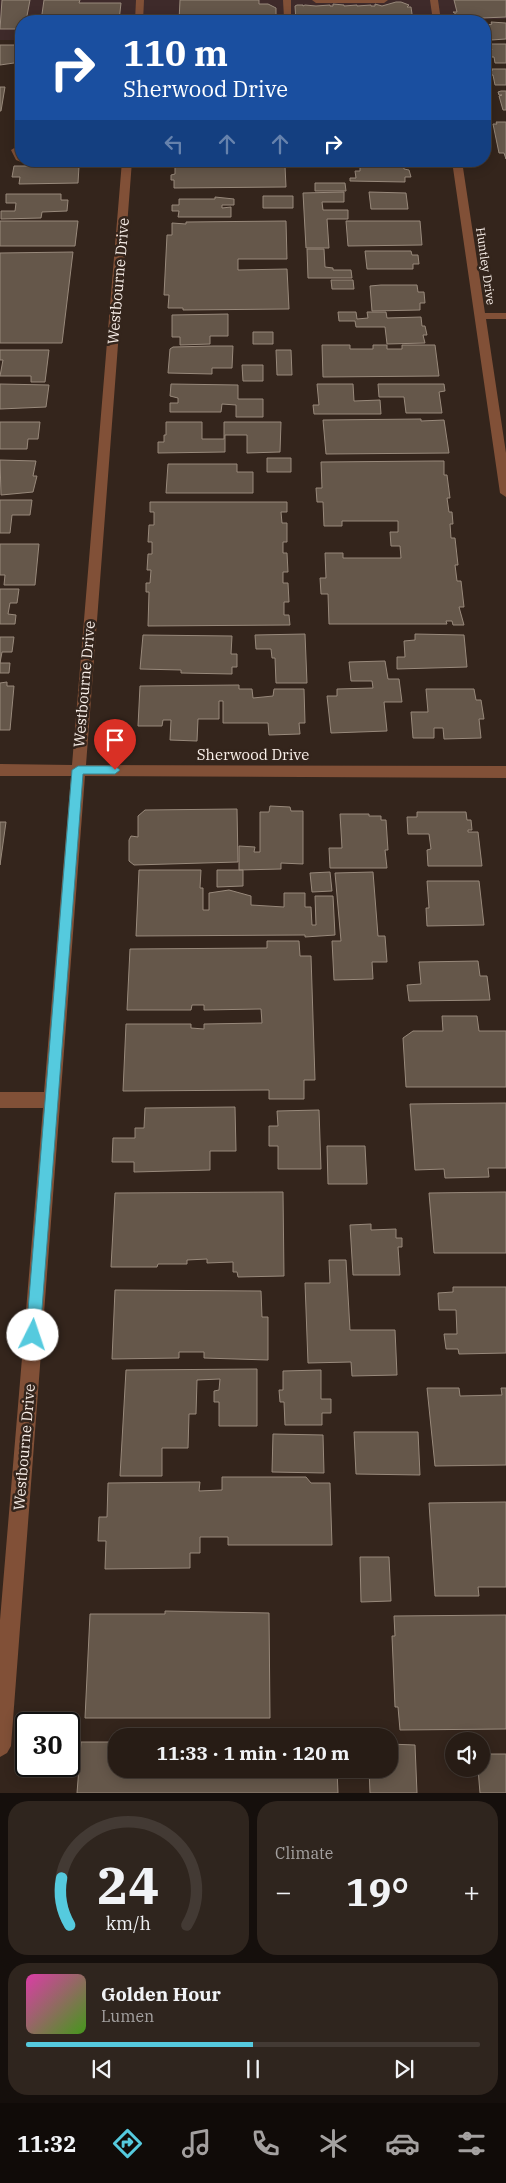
<!DOCTYPE html>
<meta charset="utf-8">
<style>
:root{--surface:#271c15;--page:#2f251e;--text:#f1f3f6;--muted:#a4a1a0;--line:#433a34;--accent:#55cade}
body{margin:0;font-family:"IBM Plex Serif",serif;background:var(--page);color:var(--text);height:100vh;display:flex;flex-direction:column;font-size:19px;white-space:nowrap}
*{box-sizing:border-box;margin:0}
p{font-size:16px;color:var(--muted)}
.icon{flex:none;width:28px;height:28px;fill:none;stroke:currentColor;stroke-width:2;stroke-linecap:round;stroke-linejoin:round}
.map{position:relative;height:1793px;overflow:hidden}
.side{display:flex;flex-direction:column;gap:8px;padding:8px;background:#150f0c;flex:1}
.side>*{flex:none}
.hud{position:absolute;left:15px;top:15px;width:476px;height:152px;border-radius:20px;box-shadow:0 2px 12px #0003,0 0 0 1px var(--line);background:#1a4fa0;color:#fff;overflow:hidden}
.buttons{position:absolute;left:445px;top:1732px;display:grid;gap:10px}
.buttons a{display:grid;place-items:center;width:45px;height:45px;border-radius:50%;background:var(--surface);box-shadow:0 2px 12px #0003,0 0 0 1px var(--line);font-size:25px}
.speed{position:absolute;left:15px;top:1712px;display:flex;gap:10px;font-size:25px;font-weight:700;text-align:center}
.speed>*{display:grid;place-content:center;width:65px;height:65px;border-radius:50%;background:var(--surface);box-shadow:0 2px 12px #0003,0 0 0 1px var(--line);line-height:1}
.speed .limit{border:2px solid #111;border-radius:8px;background:#fff;color:#111}
.pin{position:absolute;display:grid;place-items:center;width:42px;height:42px;color:#fff;margin:-51px -21px;border-radius:50% 50% 50% 0;rotate:-45deg;box-shadow:0 0 5px #0007}
.pin .icon{rotate:45deg}
.me{position:absolute;width:55px;margin:-28px;rotate:4deg;stroke-linejoin:round;filter:drop-shadow(0 0 4px #0008)}
.turn{display:flex;align-items:center;gap:18px;height:105px;padding:0 25px;font-size:22px}
.turn .icon{width:65px;height:65px;stroke-width:2.5}
.turn b{display:block;font-size:35px;line-height:42px}
.lanes{display:flex;align-items:center;height:48px;padding:0 25px;background:#0003;justify-content:center;gap:25px;direction:ltr}
.lanes .off{opacity:.35}
.big{font-size:38px;font-weight:700;line-height:1.1}
.side .card{flex:1;display:flex;flex-direction:column;justify-content:center;gap:8px;min-width:0;padding:0 18px;border-radius:20px;background:var(--page)}
.side .dial{align-items:center;gap:0}
.dial svg{height:130px;overflow:visible;fill:none;stroke:var(--line);stroke-width:7;stroke-linecap:round;text-anchor:middle}
.dial text{fill:var(--text);stroke:none}
.song{display:flex;align-items:center;gap:15px}
.cover{width:60px;height:60px;border-radius:8px;background:linear-gradient(135deg,hsl(320 70% 55%),hsl(100 70% 35%))}
.played{height:5px;border-radius:2px;background:linear-gradient(90deg,var(--accent) 50%,var(--line) 50%)}
.keys{display:flex;justify-content:space-around;direction:ltr}
.heat{display:flex;justify-content:space-between;align-items:center;font-size:28px;direction:ltr}
.side .tiles{flex:1;display:grid;gap:8px;grid-template-columns:1fr 1fr}
.card:last-child{grid-column:span 2}
.trip{position:absolute;left:108px;top:1728px;width:290px;height:50px;border-radius:20px;background:var(--surface);box-shadow:0 2px 12px #0003,0 0 0 1px var(--line);font-weight:700;line-height:50px;text-align:center}
.tabs{display:flex;height:80px;justify-content:space-around;align-items:center;background:#100b08;color:var(--muted)}
.tabs .icon{width:35px;height:35px}
.tabs .selected{color:var(--accent)}
.tabs b{font-size:22px;color:var(--text)}
.map>svg:first-child{display:block}
.commercial{fill:#3e2a2a}
.building{fill:#65574a;stroke:#98897b}
.lines{fill:none;stroke-linecap:round;stroke-linejoin:round}
.minor{fill:#815037;fill-rule:evenodd}
.route{fill:#55cade;stroke:#378390}
.labels{text-anchor:middle;dominant-baseline:central;stroke-width:5;stroke-linejoin:round;paint-order:stroke}
.far-street-label{font-size:12px;fill:#faf0ea;stroke:#34251c}
.street-label{font-size:15px;fill:#faf0ea;stroke:#34251c}
</style>
<div class="map">
<svg width="506" height="1793" viewBox="0 0 506 1793">
<rect width="100%" height="100%" fill="#34251c"/>
<!-- commercial -->
<path class="commercial" d="M0 0H506V19L435 20V21H21V40H0Z"/>
<!-- building -->
<path class="building" d="M2 0H30L26 21H21V29H0Z
M44 0H80L79 3H121L119 21H41Z
M180 0H259V4H268L276 8V20L286 21H179Z
M454 0H506V17L457 19V15L453 12H457Z
M396 2H401L409 5 407 7H411L413 21H296L295 6 297 5H303V6L305 5 316 6 330 5V6H333V4L344 5V6L357 5V6L371 5V6H375V4L382 6Z
M491 22 506 23V39L491 40 488 25 492 24Z
M490 44H506V63H495L494 57H488L487 50H492Z
M0 45H21V62L0 65Z
M492 69H506V85H495L493 75H490L489 71H492Z
M0 87H5L1 111H0Z
M501 91H506V110H503L499 96 502 95H499L498 92Z
M496 122H506V159L504 153H499L493 124H497Z
M403 164 404 169 409 170 411 177H405V182L350 181V178H356L355 171H360V165Z
M14 166H79L78 183 19 184 20 177H12Z
M285 166 286 187 174 188V180H171V175L175 174V167Z
M315 183H345L346 191H315Z
M344 192V202H322L323 210H348V219H327L329 248H306L303 193Z
M369 192 406 193 408 209H371Z
M6 194H61V200H68L67 211 42 212 41 218 1 219V211H15L16 203H6Z
M263 196H293V208H263Z
M215 197 234 199V205H222V208L231 207V217H178L179 211H172V205H179V199H215Z
M0 221H78L75 246H0Z
M286 221 287 259H238V270L287 269 289 309 183 310V308H168L169 295H164L167 235H172V223L186 224V222Z
M346 221H420L422 245 348 246Z
M307 249H324L325 267 333 268V270H351L352 278H308Z
M365 251H411L412 255H418L419 264H413V269H367Z
M73 252 62 343H0V253Z
M331 280H353L354 289H332Z
M381 285H417L418 292H424L425 303H420V310L372 311 370 286Z
M338 312H356L357 319 368 318 367 312H386L387 318 421 317 422 326H425L427 335H423L425 343 387 344 385 327H356L355 321H339Z
M228 314V336H210V344L180 345V337H172V315Z
M253 332H273V344H253Z
M322 345H350V349H373V345H387V349H402V345H435L439 376 323 377Z
M213 346H233L232 368H212V374L168 373 170 349 173 347Z
M0 350H49L45 382H31V376H0L3 360H0Z
M276 350H291L292 375H277Z
M242 365H263V381H243Z
M0 384 49 385 46 407 0 409Z
M171 384 238 385V399H263V417H236V405L222 404 221 412H170V403H178V398L170 396Z
M317 384H353L354 401 380 400 381 414H314L313 405H319Z
M378 384H444L445 391 439 392 442 413H406L404 397H379Z
M421 419V421L444 420 449 453 326 454 323 420Z
M0 422H40L38 439H28L27 449H0Z
M166 422H202V439H224V422H281L280 452 247 453V435H225V452L158 453V442H164V435H166Z
M267 458H291V472H267Z
M0 460 36 461 33 476H37L33 492 1 495Z
M434 461H444V475H447L450 498H447L449 512H452L453 524H450L451 538H455L458 565H455L457 581H461L464 607H459L464 625H453L452 621H446L447 624H329L328 594H321L320 578H326L325 553H343V558H401L400 546H391L390 532H398V521H342V526H324L323 502H317L316 488H322L321 462Z
M168 464H237V472H253V493H166Z
M0 500H32L30 515H12L10 533H0Z
M150 502H287V512H281L282 523H287V542H283V553H287L288 572H283V583H288L289 602H284V615H289L290 625 148 626 149 592H146V583H150L151 570H147L148 554H152V542H148L149 525H154V512H150Z
M0 544H39L35 585H4L5 575H0Z
M0 589H19L17 603H10L8 614 16 615 15 624H0Z
M305 634 307 683H276L275 658H272L271 649H256L255 635Z
M415 634 464 635 467 667 397 669V657H405L404 641 415 640Z
M143 635 232 636 231 654H237V667H232V674L181 673V670L140 669Z
M0 637H14L12 652H2L0 663H10L9 673H0Z
M385 661 388 679H399L402 702H384L387 731 331 733 327 696H337V689L373 688 372 681H351L349 662Z
M7 682V686H14L10 730H0V683Z
M239 685V689H252L253 698 273 696 274 689H304L305 723H299L300 734 269 735 268 723H223V701H219V719H198L197 741 170 740 171 720H163L162 726H138L140 686Z
M426 689H474L476 700H481L484 719H479L481 738 444 739 443 728H434V738H413L411 712H428Z
M270 806 290 807 291 811H303V864L281 863V869L239 870V846L255 847 254 852H260V812H269Z
M237 809 238 862 134 865 129 861V840L131 836 138 837V816L145 810Z
M417 812H466L467 820H471L472 830H468V832H478L482 866H428L427 850 431 849 429 834H408L407 817H417Z
M340 814H369V816H381V820H386L388 850H385L387 868H330L329 848H342Z
M0 822H6L0 865Z
M139 870H201L200 888H203V910H209V893L229 890 251 896V905L284 907V893H305V907H311L312 925H316L315 896H333L335 935 305 937V935L136 936Z
M217 870H243V886L217 887Z
M330 872 332 891 312 892 310 873Z
M373 872 378 936H385L387 962H372L373 979 334 980 332 941H341L335 873Z
M427 881H479L484 925 427 926 426 908H429Z
M267 941H299L300 956H311L315 1080H304V1099H269V1090L123 1091 126 1024H191V1028L204 1029V1024L262 1023 261 1009 204 1010V1005H192L191 1010H127L130 949 267 948Z
M478 961 480 976H487L490 1000 409 1001 407 985 421 984 419 962Z
M442 1016H477L479 1031H506V1087H406L403 1038 413 1031H443Z
M506 1103V1168H488L489 1177 445 1178 444 1169 415 1170 410 1104Z
M235 1107 236 1151H210V1170L134 1172V1162H112L113 1138H135V1128H144L145 1108Z
M319 1110 321 1169H278V1146H269V1126H278L277 1111Z
M327 1146H365L367 1184H328Z
M283 1192 284 1276 238 1277 237 1272H233V1262L207 1263V1259L187 1260V1264H158L157 1267H111L115 1193Z
M506 1192V1253H434L429 1193Z
M371 1224V1230L396 1229V1238H402V1247H398L400 1275H353L350 1225Z
M329 1260H346L350 1330H395L397 1375 352 1376 351 1362 308 1363 305 1283H330Z
M453 1287H506V1353L459 1354 458 1349H446L444 1334H457L456 1310H439L438 1293 453 1292Z
M115 1290 261 1291 262 1317H268V1360L204 1358V1352H179V1358L112 1359Z
M257 1369V1426H219V1402H214V1391L219 1390 220 1379 197 1380 196 1414H189L188 1448H162V1476H120L126 1370Z
M321 1370V1399H331V1413H322V1425H285L284 1402H280L279 1390H283V1371Z
M427 1388H459L460 1396 502 1395 501 1388H506V1465L435 1466Z
M354 1432H418L420 1475 356 1474Z
M273 1434 323 1435 324 1473 272 1472Z
M222 1477H306L311 1483H330L332 1545H228V1537H200V1553H190V1568L105 1569 106 1541H98L99 1517H107L108 1483 200 1482 199 1491 222 1490Z
M506 1502V1587H478L479 1596H435L429 1503Z
M360 1557H389L391 1601 361 1602Z
M165 1611 269 1613 270 1718H85L90 1614H165Z
M506 1615V1729L400 1730 398 1707H395L392 1636H395L394 1616Z
M81 1742H116V1769H337L338 1793H77Z
M389 1744 415 1745 417 1793H370L369 1769H389Z
M481 1754H506V1793H480L478 1769H481Z"/>
<g class="lines">
<!-- minor -->
<path class="minor" d="M136 0H144L143 21H135Z
M283 0H291V20L284 18Z
M312 0H388L384 3H316Z
M430 0H438L441 21H433Z
M16 147 21 151V161H115L110 164H26L16 160 11 150Z
M122 161H132L86 765 506 766V778L85 776 11 1746 7 1753 0 1757V1620L43 1108H0V1092H44L71 776H0V764L72 765Z
M452 161H462L485 313H506V319H486L506 453V497L500 493Z"/>
</g>
<!-- route -->
<path class="route" d="M78 766H115L120 770 115 774H83L40 1335 37 1340 33 1342 28 1340 26 1335 72 770Z"/>
<g class="labels">
<!-- far-street labels -->
<g class="far-street-label">
<text transform="translate(486 266) rotate(82)">Huntley Drive</text>
</g>
<!-- street labels -->
<g class="street-label">
<text transform="translate(118 281) rotate(-85)">Westbourne Drive</text>
<text transform="translate(84 684) rotate(-85)">Westbourne Drive</text>
<text x="253" y="754">Sherwood Drive</text>
<text transform="translate(24 1447) rotate(-85)">Westbourne Drive</text>
</g>
</g>
</svg>
<div class="buttons">
<a><svg class="icon" aria-label="sound" viewBox="0 0 24 24"><path d="M4 9h4l5-4v14l-5-4H4zM17 9q2 3 0 6"/></svg></a>
</div>
<div class="speed"><div class="limit">30</div></div>
<div class="pin" style="left:115px;top:770px;background:#d93025"><svg class="icon" aria-label="arrive" viewBox="0 0 24 24"><path d="M6 21V4h12l-3 4 3 4H6"/></svg></div>
<svg class="me" style="left:33px;top:1335px" viewBox="-20 -20 40 40"><circle r="19" fill="#fff"/><path d="M0-13L10 11 0 6-10 11z" fill="#55cade"/></svg>
<div class="trip">11:33 · 1 min · 120 m</div>
<div class="hud">
<div class="turn"><svg class="icon" aria-label="right" viewBox="0 0 24 24"><path d="M7 20v-9h11M14 6l5 5-5 5"/></svg><div><b>110 m</b>Sherwood Drive</div></div>
<div class="lanes"><svg class="icon off" aria-label="left" viewBox="0 0 24 24"><path d="M17 20v-9H6M10 6l-5 5 5 5"/></svg><svg class="icon off" aria-label="ahead" viewBox="0 0 24 24"><path d="M12 20V5M6 11l6-6 6 6"/></svg><svg class="icon off" aria-label="ahead" viewBox="0 0 24 24"><path d="M12 20V5M6 11l6-6 6 6"/></svg><svg class="icon" aria-label="right" viewBox="0 0 24 24"><path d="M7 20v-9h11M14 6l5 5-5 5"/></svg></div>
</div>
</div>
<section class="side">
<div class="tiles">
<div class="card dial"><svg viewBox="0 0 100 80">
<path d="M14 69A42 42 0 1 1 86 69"/>
<path d="M14 69A42 42 0 0 1 9 40" stroke="#55cade"/>
<text x="50" y="56" font-size="32" font-weight="700">24</text>
<text x="50" y="72" font-size="11">km/h</text>
</svg></div>
<div class="card"><p>Climate</p>
<div class="heat"><a>−</a><b class="big">19°</b><a>+</a></div>
</div>
<div class="card">
<div class="song"><i class="cover"></i><div><b>Golden Hour</b><p>Lumen</p></div></div>
<div class="played"></div>
<div class="keys"><svg class="icon" aria-label="previous" viewBox="0 0 24 24"><path d="M18 5L8 12l10 7zM5 5v14"/></svg><svg class="icon" aria-label="pause" viewBox="0 0 24 24"><path d="M8 5v14M16 5v14"/></svg><svg class="icon" aria-label="next" viewBox="0 0 24 24"><path d="M6 5l10 7-10 7zM19 5v14"/></svg></div>
</div>
</div>
</section>
<nav class="tabs">
<b>11:32</b>
<svg class="icon selected" aria-label="directions" viewBox="0 0 24 24"><path d="M12 3l9 9-9 9-9-9zM9 14v-3h6M13 9l2 2-2 2"/></svg>
<svg class="icon" aria-label="music" viewBox="0 0 24 24"><path d="M9 18V5l10-2v13"/><circle cx="6" cy="18" r="3"/><circle cx="16" cy="16" r="3"/></svg>
<svg class="icon" aria-label="phone" viewBox="0 0 24 24"><path d="M5 4h4l2 5-3 2q2 4 5 5l2-3 5 2v4C11 20 4 13 5 4z"/></svg>
<svg class="icon" aria-label="climate" viewBox="0 0 24 24"><path d="M12 3v18M4 7l16 10M4 17L20 7"/></svg>
<svg class="icon" aria-label="car" viewBox="0 0 24 24"><path d="M5 17H2v-5l4-1 3-4h7l3 4 3 1v5h-3M9 17h6M6 11h13"/><circle cx="7" cy="17" r="2"/><circle cx="17" cy="17" r="2"/></svg>
<svg class="icon" aria-label="filters" viewBox="0 0 24 24"><path d="M4 7h16M4 17h16"/><circle cx="9" cy="7" r="2"/><circle cx="15" cy="17" r="2"/></svg>
</nav>
